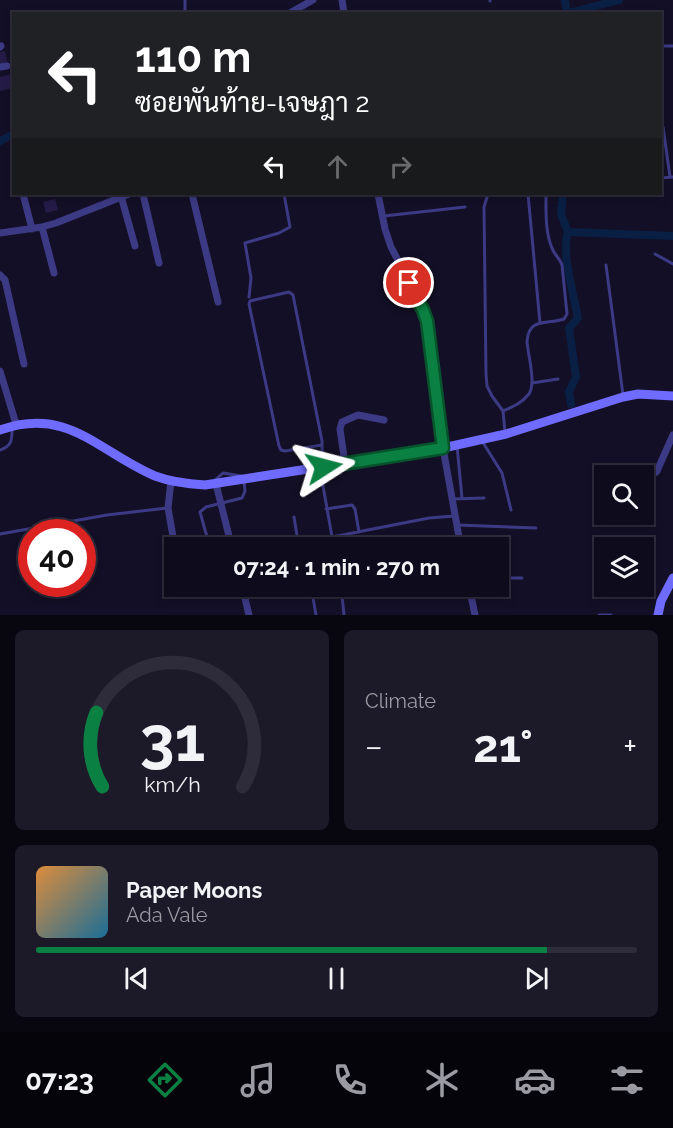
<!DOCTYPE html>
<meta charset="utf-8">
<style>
:root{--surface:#0e0b1c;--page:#1c1929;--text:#f1f3f6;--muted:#9b9ba3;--line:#2e2b3b;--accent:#0b8043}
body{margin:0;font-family:Raleway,Sarabun,sans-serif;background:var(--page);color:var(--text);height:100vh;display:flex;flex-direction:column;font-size:22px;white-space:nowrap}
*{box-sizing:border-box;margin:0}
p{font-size:20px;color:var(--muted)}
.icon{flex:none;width:33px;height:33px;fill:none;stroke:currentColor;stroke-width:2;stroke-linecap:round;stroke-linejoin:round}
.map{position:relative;height:615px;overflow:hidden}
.details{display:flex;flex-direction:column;gap:15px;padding:15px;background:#08060f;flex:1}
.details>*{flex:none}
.hud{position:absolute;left:12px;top:12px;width:650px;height:183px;border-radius:0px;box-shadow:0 3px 9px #0003,0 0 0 2px var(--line);background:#202124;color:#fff;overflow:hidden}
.buttons{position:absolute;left:594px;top:465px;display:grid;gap:12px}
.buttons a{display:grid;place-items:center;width:60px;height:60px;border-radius:0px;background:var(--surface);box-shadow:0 3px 9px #0003,0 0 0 2px var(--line);font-size:30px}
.speed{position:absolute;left:18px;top:519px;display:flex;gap:12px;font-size:30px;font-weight:700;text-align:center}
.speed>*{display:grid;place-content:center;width:78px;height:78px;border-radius:50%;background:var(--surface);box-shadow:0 3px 9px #0003,0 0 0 2px var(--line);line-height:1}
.speed .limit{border:9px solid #d22;background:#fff;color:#111}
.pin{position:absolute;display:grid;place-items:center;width:51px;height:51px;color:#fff;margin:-26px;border:3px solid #fff;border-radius:50%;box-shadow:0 2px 6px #0007}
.me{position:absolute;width:66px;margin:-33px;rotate:81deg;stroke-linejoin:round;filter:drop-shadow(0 0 4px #0008)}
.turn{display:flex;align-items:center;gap:21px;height:126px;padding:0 24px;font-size:27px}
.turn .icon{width:78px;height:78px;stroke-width:2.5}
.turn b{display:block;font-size:42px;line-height:51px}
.lanes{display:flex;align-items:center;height:57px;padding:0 24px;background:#0003;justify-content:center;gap:30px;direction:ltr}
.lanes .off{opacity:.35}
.big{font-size:45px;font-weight:700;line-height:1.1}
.details .card{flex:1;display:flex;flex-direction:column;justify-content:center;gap:9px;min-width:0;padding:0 21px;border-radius:9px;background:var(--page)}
.details .dial{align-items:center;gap:0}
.dial svg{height:156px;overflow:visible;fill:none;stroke:var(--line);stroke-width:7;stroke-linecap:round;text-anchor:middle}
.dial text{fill:var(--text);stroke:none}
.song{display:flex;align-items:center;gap:18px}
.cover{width:72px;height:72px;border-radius:9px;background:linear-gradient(135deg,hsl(30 70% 55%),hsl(200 70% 35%))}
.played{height:6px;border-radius:3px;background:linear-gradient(90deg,var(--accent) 85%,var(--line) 85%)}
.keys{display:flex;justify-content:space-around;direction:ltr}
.heat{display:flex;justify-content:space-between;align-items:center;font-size:33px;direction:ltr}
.details .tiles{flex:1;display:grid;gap:15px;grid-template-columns:1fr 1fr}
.card:last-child{grid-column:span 2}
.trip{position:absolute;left:164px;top:537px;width:345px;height:60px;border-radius:0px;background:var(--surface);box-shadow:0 3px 9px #0003,0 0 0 2px var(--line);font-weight:700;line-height:60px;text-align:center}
.dock{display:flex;height:96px;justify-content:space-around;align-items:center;background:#06040b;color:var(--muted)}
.dock .icon{width:42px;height:42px}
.dock .current{color:var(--accent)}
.dock b{font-size:27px;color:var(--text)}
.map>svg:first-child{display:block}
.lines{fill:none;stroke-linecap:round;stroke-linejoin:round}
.canal{stroke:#0a1f44;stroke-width:8}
.building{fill:#241b47}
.lane{stroke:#3d3a85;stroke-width:3}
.street{stroke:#3d3a85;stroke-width:7}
.secondary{stroke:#6f6bff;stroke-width:9}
.route-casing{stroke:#07532c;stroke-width:15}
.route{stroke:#0b8043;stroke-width:10}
</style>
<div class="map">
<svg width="673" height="615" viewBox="0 0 673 615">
<rect width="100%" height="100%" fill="#130f26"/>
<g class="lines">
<!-- canal -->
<path class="canal" d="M565 0 567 13
M565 14 619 0
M0 141 14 134
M563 194 561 214 568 232 673 236
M568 232C561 253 574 296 578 318L569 328 576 377 569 392 571 404"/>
</g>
<!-- building -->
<path class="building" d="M5 51 8 64 0 65V52Z
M11 74 13 88 0 91V77Z
M55 199 58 210 46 213 43 202Z"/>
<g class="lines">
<!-- lane -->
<path class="lane" d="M490 0V1
M185 14V0
M660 46H673
M663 127 670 177
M660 178 673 177
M488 194 484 207 486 374 487 386 492 396 503 411 505 432
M528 194 540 323
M384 216 465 207
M655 254 673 264
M606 265 623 395
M249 297 251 278 245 243 279 233 290 227 284 194
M532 383 558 379
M503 411C512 407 522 403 528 395 537 386 528 355 527 342 528 317 547 325 564 319L567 314 562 265C560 258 554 255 552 248 545 232 546 210 546 194
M482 441 502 473 511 510
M322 445 285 451 281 450 279 446 249 304 250 301 289 292 293 295 322 441C322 450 322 456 324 465
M457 446 462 498
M0 450C12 446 12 440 12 429
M320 469 334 548
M213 482 223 473 241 476
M453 499 484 498
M326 509 352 505 355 509 359 532
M294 517 299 548
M458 525 536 528
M0 534 107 515 167 508
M332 537 429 518 454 516
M209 544 200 512 206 507 242 498 245 491 244 482
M231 545 245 544 253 548
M439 548 460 543
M498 578H522
M311 586 316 615
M341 586 344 615
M599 615H611"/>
<!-- street -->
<path class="street" d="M342 0 344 13
M288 14 313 0
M0 47 1 46
M0 67 7 66
M23 194 32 229
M143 194 159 263
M192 194 218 302
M378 194 385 229 391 247 424 310 427 321 443 448 461 548
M121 196 135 246
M42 227 54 273
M0 233 42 227 56 223 129 194
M0 275 5 280 24 364
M0 371 16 424
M345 464 340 429 342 422 358 415 384 420
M171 481 168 508 175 548
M644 482 657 471 673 435
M216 484 232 548
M182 586 183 594
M242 586 249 615
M469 586 475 615"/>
<!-- secondary -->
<path class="secondary" d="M0 430C68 406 97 451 155 476 171 482 188 484 205 485L443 448 506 434 623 397 638 394 673 396
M658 615 661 601 673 578"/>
</g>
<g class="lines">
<defs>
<path id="route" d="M324 467 443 448 427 321 423 310 409 283"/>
</defs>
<!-- route casing -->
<use href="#route" class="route-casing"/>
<!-- route -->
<use href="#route" class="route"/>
</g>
</svg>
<div class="buttons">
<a><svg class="icon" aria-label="search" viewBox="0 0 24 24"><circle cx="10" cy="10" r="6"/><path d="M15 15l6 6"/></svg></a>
<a><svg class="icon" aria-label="layers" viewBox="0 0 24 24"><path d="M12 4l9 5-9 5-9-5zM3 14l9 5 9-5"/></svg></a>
</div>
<div class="speed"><div class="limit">40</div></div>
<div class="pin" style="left:409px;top:283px;background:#d93025"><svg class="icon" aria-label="arrive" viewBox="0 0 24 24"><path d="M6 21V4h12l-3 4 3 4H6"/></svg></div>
<svg class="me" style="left:324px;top:467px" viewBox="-20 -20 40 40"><path d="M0-17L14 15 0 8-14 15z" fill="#0b8043" stroke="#fff" stroke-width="4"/></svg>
<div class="trip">07:24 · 1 min · 270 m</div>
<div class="hud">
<div class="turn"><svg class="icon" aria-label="left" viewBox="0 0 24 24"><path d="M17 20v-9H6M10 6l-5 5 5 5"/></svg><div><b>110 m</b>ซอยพันท้าย-เจษฎา 2</div></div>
<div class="lanes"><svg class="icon" aria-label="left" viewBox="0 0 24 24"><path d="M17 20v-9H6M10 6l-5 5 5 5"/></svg><svg class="icon off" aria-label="ahead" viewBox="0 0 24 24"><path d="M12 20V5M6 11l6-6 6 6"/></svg><svg class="icon off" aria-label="right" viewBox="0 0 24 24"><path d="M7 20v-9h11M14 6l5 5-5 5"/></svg></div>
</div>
</div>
<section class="details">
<div class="tiles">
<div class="card dial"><svg viewBox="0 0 100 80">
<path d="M14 69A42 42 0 1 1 86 69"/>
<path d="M14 69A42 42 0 0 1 11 31" stroke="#0b8043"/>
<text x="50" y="56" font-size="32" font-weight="700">31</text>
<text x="50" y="72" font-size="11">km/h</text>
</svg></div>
<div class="card"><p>Climate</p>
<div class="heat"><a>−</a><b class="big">21°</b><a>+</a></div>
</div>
<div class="card">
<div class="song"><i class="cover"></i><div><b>Paper Moons</b><p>Ada Vale</p></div></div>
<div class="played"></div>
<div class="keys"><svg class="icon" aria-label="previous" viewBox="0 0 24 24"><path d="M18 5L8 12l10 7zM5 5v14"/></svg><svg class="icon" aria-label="pause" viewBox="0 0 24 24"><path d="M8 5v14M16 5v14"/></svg><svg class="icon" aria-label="next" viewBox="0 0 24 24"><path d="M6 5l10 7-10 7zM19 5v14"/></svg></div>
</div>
</div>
</section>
<nav class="dock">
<b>07:23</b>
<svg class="icon current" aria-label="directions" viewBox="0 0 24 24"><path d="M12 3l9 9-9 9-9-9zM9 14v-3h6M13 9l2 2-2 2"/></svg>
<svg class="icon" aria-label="music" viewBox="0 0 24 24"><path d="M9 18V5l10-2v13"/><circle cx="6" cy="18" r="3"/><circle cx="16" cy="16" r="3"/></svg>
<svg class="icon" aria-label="phone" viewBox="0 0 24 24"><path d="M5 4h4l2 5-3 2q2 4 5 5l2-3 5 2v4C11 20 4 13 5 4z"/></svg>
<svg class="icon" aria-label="climate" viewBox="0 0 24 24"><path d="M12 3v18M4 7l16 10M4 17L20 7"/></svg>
<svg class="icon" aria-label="car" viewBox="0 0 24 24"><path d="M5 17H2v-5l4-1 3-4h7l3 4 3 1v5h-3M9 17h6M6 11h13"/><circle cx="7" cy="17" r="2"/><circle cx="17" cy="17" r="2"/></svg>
<svg class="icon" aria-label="filters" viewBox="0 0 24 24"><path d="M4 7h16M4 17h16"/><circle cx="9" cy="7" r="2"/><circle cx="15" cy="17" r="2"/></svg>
</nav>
